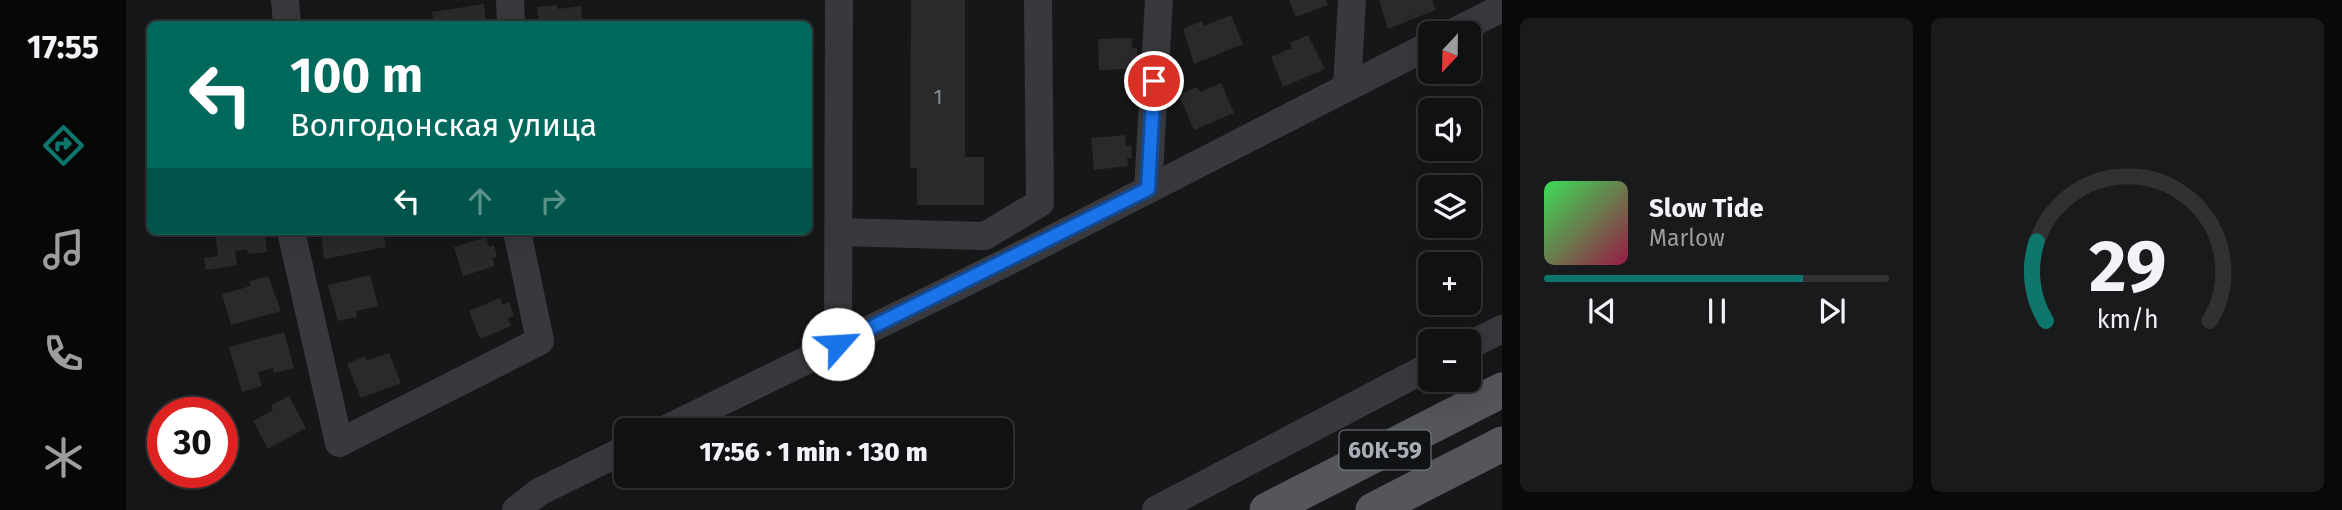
<!DOCTYPE html>
<meta charset="utf-8">
<style>
:root{--surface:#101112;--page:#191a1b;--text:#f1f3f6;--muted:#9c9d9f;--line:#303132;--accent:#0f766e}
body{margin:0;font-family:"Fira Sans",sans-serif;background:var(--page);color:var(--text);height:100vh;display:flex;flex-direction:column;font-size:26px;white-space:nowrap}
*{box-sizing:border-box;margin:0}
p{font-size:23px;color:var(--muted)}
.icon{flex:none;width:38px;height:38px;fill:none;stroke:currentColor;stroke-width:2;stroke-linecap:round;stroke-linejoin:round}
.map{position:relative;flex:1;overflow:hidden}
.details{display:flex;flex-direction:column;gap:18px;padding:18px;background:#09090a;width:840px}
.details>*{flex:none}
.hud{position:absolute;left:21px;top:21px;width:665px;height:214px;border-radius:10px;box-shadow:0 7px 28px #0002,0 0 0 2px var(--line);background:#00695c;color:#fff;overflow:hidden}
.needle{width:46px;rotate:202deg}
.fabs{position:absolute;left:1292px;top:21px;display:grid;gap:14px}
.fabs a{display:grid;place-items:center;width:63px;height:63px;border-radius:10px;background:var(--surface);box-shadow:0 7px 28px #0002,0 0 0 2px var(--line);font-size:35px}
.speed{position:absolute;left:21px;top:397px;display:flex;gap:14px;font-size:35px;font-weight:700;text-align:center}
.speed>*{display:grid;place-content:center;width:91px;height:91px;border-radius:50%;background:var(--surface);box-shadow:0 7px 28px #0002,0 0 0 2px var(--line);line-height:1}
.speed .limit{border:10px solid #d22;background:#fff;color:#111}
.pin{position:absolute;display:grid;place-items:center;width:60px;height:60px;color:#fff;margin:-30px;border:4px solid #fff;border-radius:50%;box-shadow:0 2px 7px #0007}
.me{position:absolute;width:77px;margin:-38px;rotate:64deg;stroke-linejoin:round;filter:drop-shadow(0 0 5px #0008)}
.turn{display:flex;align-items:center;gap:24px;height:147px;padding:0 28px;font-size:32px}
.turn .icon{width:91px;height:91px;stroke-width:2.5}
.turn b{display:block;font-size:49px;line-height:60px}
.lanes{display:flex;align-items:center;height:66px;padding:0 28px;background:#0003;justify-content:center;gap:35px;direction:ltr}
.lanes .off{opacity:.35}
.details .widget{flex:1;display:flex;flex-direction:column;justify-content:center;gap:10px;min-width:0;padding:0 24px;border-radius:10px;background:var(--page)}
.details .dial{align-items:center;gap:0}
.dial svg{height:182px;overflow:visible;fill:none;stroke:var(--line);stroke-width:7;stroke-linecap:round;text-anchor:middle}
.dial text{fill:var(--text);stroke:none}
.song{display:flex;align-items:center;gap:21px}
.cover{width:84px;height:84px;border-radius:10px;background:linear-gradient(135deg,hsl(130 70% 55%),hsl(340 70% 35%))}
.played{height:7px;border-radius:4px;background:linear-gradient(90deg,var(--accent) 75%,var(--line) 75%)}
.keys{display:flex;justify-content:space-around;direction:ltr}
.details .tiles{flex:1;display:grid;gap:18px;grid-template-columns:repeat(2,1fr)}
.trip{position:absolute;left:488px;top:418px;width:399px;height:70px;border-radius:10px;background:var(--surface);box-shadow:0 7px 28px #0002,0 0 0 2px var(--line);font-weight:800;line-height:70px;text-align:center}
main{display:flex;flex:1;min-height:0}
.tab-bar{display:flex;flex-direction:column;width:126px;justify-content:space-around;align-items:center;background:#060707;color:var(--muted)}
.tab-bar .icon{width:49px;height:49px}
.tab-bar .selected{color:var(--accent)}
.tab-bar b{font-size:32px;color:var(--text)}
.map>svg:first-child{display:block}
.building{fill:#292a2c}
.lines{fill:none;stroke-linecap:round;stroke-linejoin:round}
.minor{stroke:#38393d;stroke-width:28}
.major{stroke:#54565c;stroke-width:35}
.route-casing{stroke:#114b97;stroke-width:18}
.route{stroke:#1a73e8;stroke-width:12}
.labels{text-anchor:middle;dominant-baseline:central;stroke-width:7;stroke-linejoin:round;paint-order:stroke}
.number-label{font-size:21px;fill:#888c94}
.shield{fill:#111213;stroke:#7b7f86;stroke-width:2}
.shield-label{font-size:23px;font-weight:bold;fill:#a9aeb7}
</style>
<main>
<nav class="tab-bar">
<b>17:55</b>
<svg class="icon selected" aria-label="directions" viewBox="0 0 24 24"><path d="M12 3l9 9-9 9-9-9zM9 14v-3h6M13 9l2 2-2 2"/></svg>
<svg class="icon" aria-label="music" viewBox="0 0 24 24"><path d="M9 18V5l10-2v13"/><circle cx="6" cy="18" r="3"/><circle cx="16" cy="16" r="3"/></svg>
<svg class="icon" aria-label="phone" viewBox="0 0 24 24"><path d="M5 4h4l2 5-3 2q2 4 5 5l2-3 5 2v4C11 20 4 13 5 4z"/></svg>
<svg class="icon" aria-label="climate" viewBox="0 0 24 24"><path d="M12 3v18M4 7l16 10M4 17L20 7"/></svg>
</nav>
<div class="map">
<svg width="1376" height="510" viewBox="0 0 1376 510">
<rect width="100%" height="100%" fill="#161718"/>
<!-- building -->
<path class="building" d="M785 0H839V157H858V205H791V168H784Z
M1163 0H1200L1202 5 1170 17Z
M1253 0H1306L1310 10 1262 29Z
M358 4 360 23 308 24 306 12Z
M431 5 432 9 455 6 457 24H413L411 7Z
M1105 15 1117 44 1068 64 1057 29 1076 21 1078 26Z
M1182 35 1199 69 1157 87 1145 57 1166 48 1164 43Z
M1006 38V48H1011L1012 61H1006L1007 69 973 70 972 39Z
M1095 83 1108 113 1068 130 1053 95 1071 87 1074 92Z
M999 135 1000 146 1005 145 1006 158H1001L1002 166 968 170 965 138Z
M89 231H145L139 233 141 252 122 254 121 249 109 251 111 265 80 270 78 258 92 256Z
M195 231H257L260 247 198 259Z
M360 237 363 247 368 245 371 257 366 258 369 266 337 276 328 247Z
M244 275 252 306 230 311 231 317 212 321 202 285Z
M142 276 155 311 105 325 96 294 125 286 123 281Z
M374 298 376 305 383 302 388 316 382 318 385 326 354 339 343 311Z
M158 332 168 368 148 373 147 368 132 372 136 386 116 392 103 347Z
M263 353 275 383 235 398 221 364 239 356 241 361Z
M163 396 180 428 142 449 127 421 147 410 145 405Z"/>
<g class="lines">
<!-- minor -->
<path class="minor" d="M159 0 161 24
M384 0 385 24
M1326 33 1376 8
M1221 87 1226 0
M1022 189 1033 0
M165 231 213 443 414 341 391 231
M712 232 859 236 914 203 912 0
M712 344 713 0
M1342 346 1376 329
M538 430 879 263 1304 45
M390 510 413 492 500 449
M1030 510 1304 366"/>
<!-- major -->
<path class="major" d="M1141 510 1376 390
M1247 510 1376 444"/>
</g>
<g class="lines">
<defs>
<path id="route" d="M712 344 1022 189 1028 81"/>
</defs>
<!-- route casing -->
<use href="#route" class="route-casing"/>
<!-- route -->
<use href="#route" class="route"/>
</g>
<g class="labels">
<!-- number labels -->
<g class="number-label">
<text x="812" y="97">1</text>
</g>
<!-- shield labels -->
<rect class="shield" x="1213.5" y="430.5" width="91" height="39" rx="5"/>
<g class="shield-label">
<text x="1259" y="450">60К-59</text>
</g>
</g>
</svg>
<div class="fabs">
<a><svg class="needle" viewBox="-14 -14 28 28"><path d="M0-13l5 13h-10z" fill="#e53935"/><path d="M0 13l5-13h-10z" fill="#9c9d9f"/></svg></a>
<a><svg class="icon" aria-label="sound" viewBox="0 0 24 24"><path d="M4 9h4l5-4v14l-5-4H4zM17 9q2 3 0 6"/></svg></a>
<a><svg class="icon" aria-label="layers" viewBox="0 0 24 24"><path d="M12 4l9 5-9 5-9-5zM3 14l9 5 9-5"/></svg></a>
<a>+</a>
<a>−</a>
</div>
<div class="speed"><div class="limit">30</div></div>
<div class="pin" style="left:1028px;top:81px;background:#d93025"><svg class="icon" aria-label="arrive" viewBox="0 0 24 24"><path d="M6 21V4h12l-3 4 3 4H6"/></svg></div>
<svg class="me" style="left:712px;top:344px" viewBox="-20 -20 40 40"><circle r="19" fill="#fff"/><path d="M0-13L10 11 0 6-10 11z" fill="#1a73e8"/></svg>
<div class="trip">17:56 · 1 min · 130 m</div>
<div class="hud">
<div class="turn"><svg class="icon" aria-label="left" viewBox="0 0 24 24"><path d="M17 20v-9H6M10 6l-5 5 5 5"/></svg><div><b>100 m</b>Волгодонская улица</div></div>
<div class="lanes"><svg class="icon" aria-label="left" viewBox="0 0 24 24"><path d="M17 20v-9H6M10 6l-5 5 5 5"/></svg><svg class="icon off" aria-label="ahead" viewBox="0 0 24 24"><path d="M12 20V5M6 11l6-6 6 6"/></svg><svg class="icon off" aria-label="right" viewBox="0 0 24 24"><path d="M7 20v-9h11M14 6l5 5-5 5"/></svg></div>
</div>
</div>
<section class="details">
<div class="tiles">
<div class="widget">
<div class="song"><i class="cover"></i><div><b>Slow Tide</b><p>Marlow</p></div></div>
<div class="played"></div>
<div class="keys"><svg class="icon" aria-label="previous" viewBox="0 0 24 24"><path d="M18 5L8 12l10 7zM5 5v14"/></svg><svg class="icon" aria-label="pause" viewBox="0 0 24 24"><path d="M8 5v14M16 5v14"/></svg><svg class="icon" aria-label="next" viewBox="0 0 24 24"><path d="M6 5l10 7-10 7zM19 5v14"/></svg></div>
</div>
<div class="widget dial"><svg viewBox="0 0 100 80">
<path d="M14 69A42 42 0 1 1 86 69"/>
<path d="M14 69A42 42 0 0 1 10 34" stroke="#0f766e"/>
<text x="50" y="56" font-size="32" font-weight="700">29</text>
<text x="50" y="72" font-size="11">km/h</text>
</svg></div>
</div>
</section>
</main>
